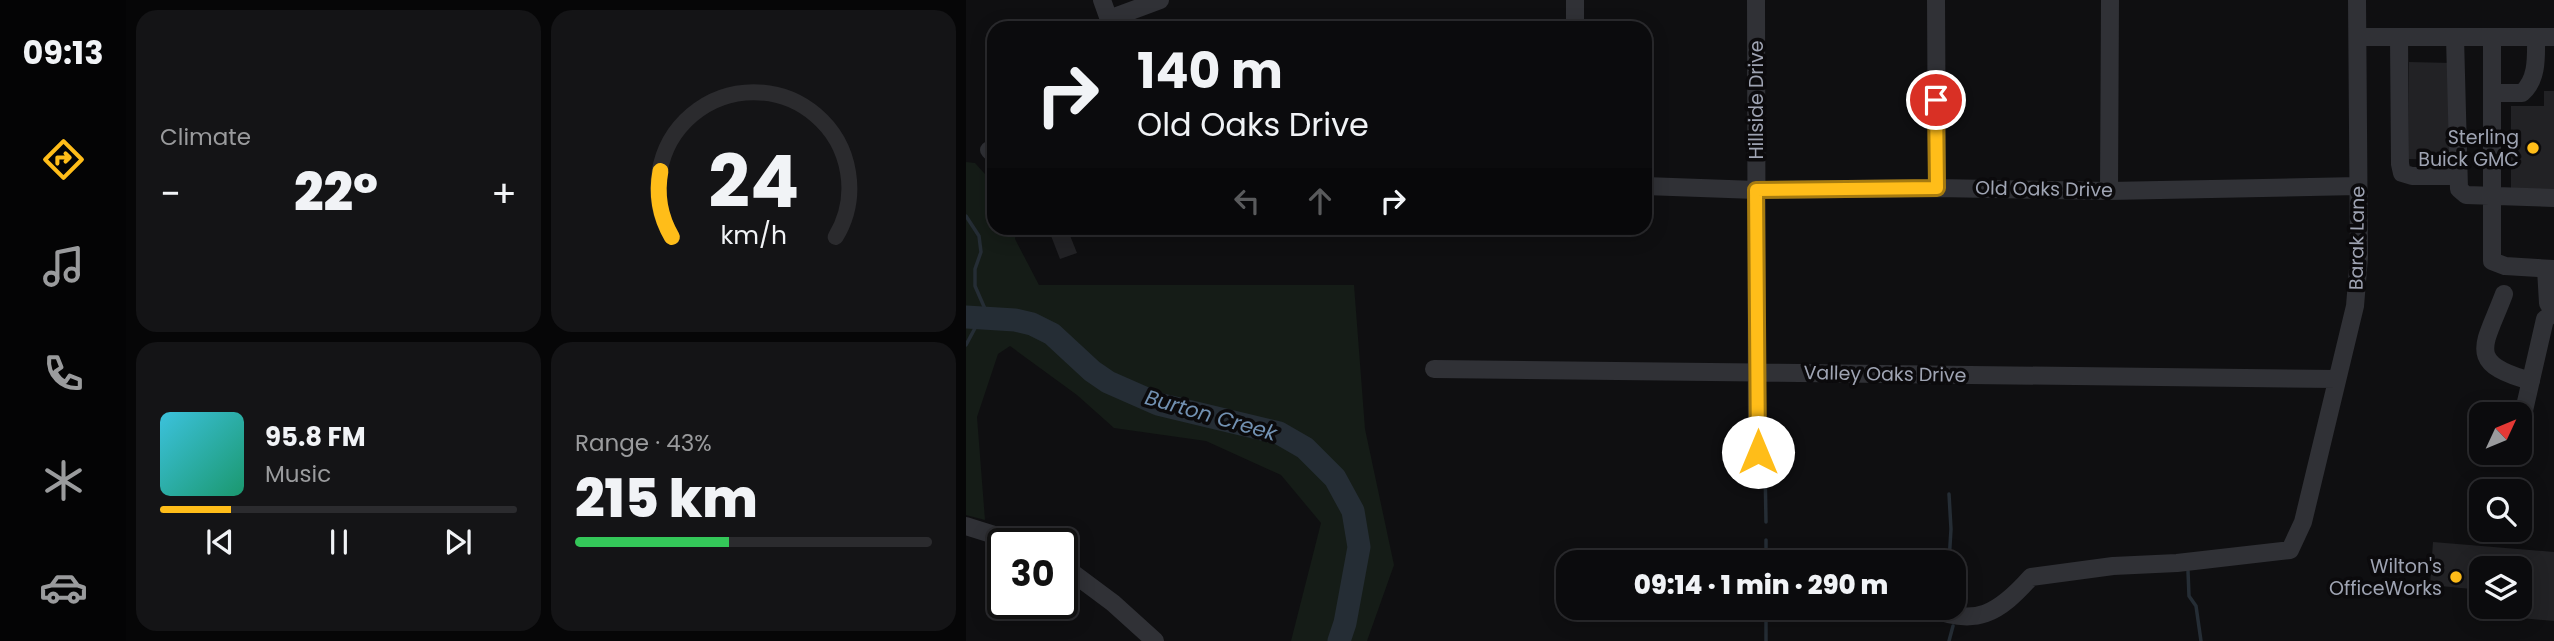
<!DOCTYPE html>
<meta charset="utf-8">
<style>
:root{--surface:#0b0b0d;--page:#141416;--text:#f1f3f6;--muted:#9a9b9d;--line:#2b2b2e;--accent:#ffbd19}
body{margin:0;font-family:Poppins,sans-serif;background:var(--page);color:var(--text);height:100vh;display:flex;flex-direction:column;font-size:26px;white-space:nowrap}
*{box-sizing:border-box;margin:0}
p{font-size:23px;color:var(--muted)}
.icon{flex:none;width:38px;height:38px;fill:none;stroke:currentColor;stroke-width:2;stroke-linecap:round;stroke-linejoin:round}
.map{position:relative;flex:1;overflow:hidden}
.panel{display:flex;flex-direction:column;gap:10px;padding:10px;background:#060607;width:840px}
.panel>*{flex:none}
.top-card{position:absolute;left:21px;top:21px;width:665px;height:214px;border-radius:21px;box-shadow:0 4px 18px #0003,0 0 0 2px var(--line);background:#0b0b0d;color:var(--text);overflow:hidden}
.needle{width:46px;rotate:46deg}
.buttons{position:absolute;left:1503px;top:402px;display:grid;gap:14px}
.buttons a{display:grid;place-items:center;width:63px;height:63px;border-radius:14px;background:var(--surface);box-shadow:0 4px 18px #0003,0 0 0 2px var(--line);font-size:35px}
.speed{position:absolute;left:21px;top:528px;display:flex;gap:14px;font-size:35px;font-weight:700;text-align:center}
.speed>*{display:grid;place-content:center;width:91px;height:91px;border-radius:50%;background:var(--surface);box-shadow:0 4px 18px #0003,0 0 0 2px var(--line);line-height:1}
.speed .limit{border:4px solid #111;border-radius:10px;background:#fff;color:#111}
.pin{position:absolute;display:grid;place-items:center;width:60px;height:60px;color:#fff;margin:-30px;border:4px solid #fff;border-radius:50%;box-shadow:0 2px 7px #0007}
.me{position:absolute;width:77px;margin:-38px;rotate:0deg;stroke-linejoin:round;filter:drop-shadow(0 0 5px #0008)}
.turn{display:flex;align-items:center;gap:24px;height:147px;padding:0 35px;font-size:32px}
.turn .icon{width:91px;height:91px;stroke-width:2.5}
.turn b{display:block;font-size:49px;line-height:60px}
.lanes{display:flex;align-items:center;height:66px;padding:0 35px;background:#0003;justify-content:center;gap:35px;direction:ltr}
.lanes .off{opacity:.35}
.big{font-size:52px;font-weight:800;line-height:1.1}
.panel .widget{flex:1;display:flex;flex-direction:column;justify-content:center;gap:10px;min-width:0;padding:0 24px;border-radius:21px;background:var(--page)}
.panel .dial{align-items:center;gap:0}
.dial svg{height:182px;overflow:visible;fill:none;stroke:var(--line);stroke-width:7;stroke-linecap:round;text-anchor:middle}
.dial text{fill:var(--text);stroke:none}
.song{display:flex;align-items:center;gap:21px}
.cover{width:84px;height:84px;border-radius:10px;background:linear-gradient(135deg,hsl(190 70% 55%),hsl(160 70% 35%))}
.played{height:7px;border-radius:4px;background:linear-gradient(90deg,var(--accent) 20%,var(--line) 20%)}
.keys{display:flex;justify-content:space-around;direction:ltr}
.heat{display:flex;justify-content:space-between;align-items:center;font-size:38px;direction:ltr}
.charge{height:10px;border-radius:5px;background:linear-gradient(90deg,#34c759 43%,var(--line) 0)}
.panel .tiles{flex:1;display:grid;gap:10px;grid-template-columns:repeat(2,1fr)}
.trip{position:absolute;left:590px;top:550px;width:410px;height:70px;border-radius:21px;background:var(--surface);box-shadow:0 4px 18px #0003,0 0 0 2px var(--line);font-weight:800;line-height:70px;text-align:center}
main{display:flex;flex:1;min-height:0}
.tab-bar{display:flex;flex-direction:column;width:126px;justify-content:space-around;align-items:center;background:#040405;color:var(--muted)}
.tab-bar .icon{width:49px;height:49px}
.tab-bar .current{color:var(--accent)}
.tab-bar b{font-size:32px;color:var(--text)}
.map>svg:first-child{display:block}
.green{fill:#151c17}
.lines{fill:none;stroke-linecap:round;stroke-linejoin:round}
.stream{stroke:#252d35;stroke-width:3.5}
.river{stroke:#252d35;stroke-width:23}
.building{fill:#222225}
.minor{stroke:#303136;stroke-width:18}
.route-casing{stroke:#a67b10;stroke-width:18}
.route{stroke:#ffbd19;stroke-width:12}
.poi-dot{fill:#ffbd19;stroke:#0b0a0c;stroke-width:2.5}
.labels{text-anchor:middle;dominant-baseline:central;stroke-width:7;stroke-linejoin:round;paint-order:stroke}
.street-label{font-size:19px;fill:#9fa4b3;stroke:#0b0a0c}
.poi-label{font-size:19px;fill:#9fa4b3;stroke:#0b0a0c;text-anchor:end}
.water-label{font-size:21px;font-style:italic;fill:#7291b2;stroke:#0b0a0c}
</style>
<main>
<nav class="tab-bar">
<b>09:13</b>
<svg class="icon current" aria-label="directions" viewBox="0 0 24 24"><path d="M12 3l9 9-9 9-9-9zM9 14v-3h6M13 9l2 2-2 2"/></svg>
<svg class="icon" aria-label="music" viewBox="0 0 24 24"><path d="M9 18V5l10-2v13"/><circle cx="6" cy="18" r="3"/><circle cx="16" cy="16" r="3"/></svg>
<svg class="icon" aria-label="phone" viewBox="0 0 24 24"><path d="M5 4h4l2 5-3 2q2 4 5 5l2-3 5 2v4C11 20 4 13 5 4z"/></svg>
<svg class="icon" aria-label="climate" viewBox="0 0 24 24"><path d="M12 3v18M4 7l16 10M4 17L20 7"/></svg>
<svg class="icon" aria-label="car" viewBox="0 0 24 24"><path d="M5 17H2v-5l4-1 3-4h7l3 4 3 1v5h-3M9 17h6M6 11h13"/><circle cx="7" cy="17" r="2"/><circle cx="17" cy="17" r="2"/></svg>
</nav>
<section class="panel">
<div class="tiles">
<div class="widget"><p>Climate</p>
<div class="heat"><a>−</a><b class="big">22°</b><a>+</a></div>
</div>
<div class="widget dial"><svg viewBox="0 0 100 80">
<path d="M14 69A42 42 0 1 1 86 69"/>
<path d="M14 69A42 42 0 0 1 9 40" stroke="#ffbd19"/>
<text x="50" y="56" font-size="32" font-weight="700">24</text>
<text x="50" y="72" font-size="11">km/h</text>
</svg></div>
<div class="widget">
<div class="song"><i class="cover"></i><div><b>95.8 FM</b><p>Music</p></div></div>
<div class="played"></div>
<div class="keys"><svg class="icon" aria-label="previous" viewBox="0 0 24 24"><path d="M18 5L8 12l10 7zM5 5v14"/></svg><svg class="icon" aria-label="pause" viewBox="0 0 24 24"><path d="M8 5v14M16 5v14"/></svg><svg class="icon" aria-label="next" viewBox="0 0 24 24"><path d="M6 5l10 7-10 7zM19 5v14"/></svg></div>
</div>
<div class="widget"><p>Range · 43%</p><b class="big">215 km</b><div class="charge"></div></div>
</div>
</section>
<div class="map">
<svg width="1588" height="641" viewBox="0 0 1588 641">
<rect width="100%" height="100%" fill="#0f0f11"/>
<!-- green -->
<path class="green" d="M0 162 9 163 28 184V228H51L49 239 73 285H388L399 429 428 565 401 641H325L355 523 315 475 240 441 148 428 111 395 44 346 32 354 11 417 19 520 0 515Z"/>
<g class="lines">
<!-- stream -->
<path class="stream" d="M0 216 13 236 15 252 9 269V286L23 318
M0 345 15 317
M799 464 800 522
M983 494 985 529 983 562
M800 562V540
M1222 571 1223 596 1230 606 1235 641
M800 641V607
M983 641 987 626"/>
<!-- river -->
<path class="river" d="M0 317 49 320 66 324 86 334 126 371 142 382 192 404 313 433 339 448 369 478 387 511 393 547 379 623 373 641"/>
</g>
<!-- building -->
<path class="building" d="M1443 62 1486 63 1485 160 1443 159Z
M1578 91H1588V190L1545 189V106H1578Z
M82 228H101L111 253 94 259Z
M1467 542 1588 552V621L1533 616 1534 607H1554V569H1516V590L1464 585Z"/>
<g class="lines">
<!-- minor -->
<path class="minor" d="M136 0 146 28
M609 0V28
M790 0 791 452
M970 0 971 188
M143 19 194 0
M1392 37H1588
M1433 37 1434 164 1436 173 1446 176H1491
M1489 37 1493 189 1500 195 1588 198
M1526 37V261L1539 266 1588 269
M1526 93H1556C1572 79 1570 56 1570 37
M23 150 28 155
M679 186 790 190 971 188 1143 191 1392 186
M1143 191 1144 0
M1538 294C1519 345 1498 363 1565 381
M468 369 1371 379
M1554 428 1579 319 1588 313 1582 303 1580 269
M0 526 57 544
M96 565 147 603 189 641
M962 607C1010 628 1033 613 1065 577L1147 566 1211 563 1324 550 1337 522 1389 306 1393 257 1391 0"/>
</g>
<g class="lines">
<defs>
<path id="route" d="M792 452 790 190 971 188 970 100"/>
</defs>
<!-- route casing -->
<use href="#route" class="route-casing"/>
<!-- route -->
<use href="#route" class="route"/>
</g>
<!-- markers -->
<g class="poi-dot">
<circle cx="1567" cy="148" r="7"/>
<circle cx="1490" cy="577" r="7"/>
</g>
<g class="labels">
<!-- street labels -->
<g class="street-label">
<text transform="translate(790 100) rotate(-90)">Hillside Drive</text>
<text transform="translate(1078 189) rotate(1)">Old Oaks Drive</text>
<text transform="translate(1391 238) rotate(-89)">Barak Lane</text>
<text transform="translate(919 374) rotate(1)">Valley Oaks Drive</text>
</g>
<!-- poi labels -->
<g class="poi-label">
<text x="1553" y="137">Sterling<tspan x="1553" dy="22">Buick GMC</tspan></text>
<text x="1476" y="566">Wilton's<tspan x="1476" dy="22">OfficeWorks</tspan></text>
</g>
<!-- water labels -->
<g class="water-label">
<text transform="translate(245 415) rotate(16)">Burton Creek</text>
</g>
</g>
</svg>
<div class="buttons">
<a><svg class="needle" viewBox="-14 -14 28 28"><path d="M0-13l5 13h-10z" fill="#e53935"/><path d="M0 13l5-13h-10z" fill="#9a9b9d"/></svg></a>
<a><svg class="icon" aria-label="search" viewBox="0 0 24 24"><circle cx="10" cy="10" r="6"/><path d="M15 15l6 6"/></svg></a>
<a><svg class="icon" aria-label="layers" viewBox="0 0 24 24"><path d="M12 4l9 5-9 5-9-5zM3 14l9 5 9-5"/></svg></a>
</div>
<div class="speed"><div class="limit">30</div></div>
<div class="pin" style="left:970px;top:100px;background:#d93025"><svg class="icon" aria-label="arrive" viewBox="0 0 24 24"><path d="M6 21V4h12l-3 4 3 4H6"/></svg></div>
<svg class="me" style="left:792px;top:452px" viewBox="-20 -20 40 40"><circle r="19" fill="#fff"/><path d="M0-13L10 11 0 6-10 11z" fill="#ffbd19"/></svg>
<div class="trip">09:14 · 1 min · 290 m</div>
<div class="top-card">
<div class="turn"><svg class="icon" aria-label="right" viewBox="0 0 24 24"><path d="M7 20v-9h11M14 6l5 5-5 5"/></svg><div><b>140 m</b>Old Oaks Drive</div></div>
<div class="lanes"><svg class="icon off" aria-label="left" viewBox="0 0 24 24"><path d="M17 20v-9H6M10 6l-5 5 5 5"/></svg><svg class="icon off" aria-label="ahead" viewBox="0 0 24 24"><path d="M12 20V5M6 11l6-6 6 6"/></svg><svg class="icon" aria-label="right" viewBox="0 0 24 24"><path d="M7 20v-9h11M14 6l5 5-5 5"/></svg></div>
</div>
</div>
</main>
